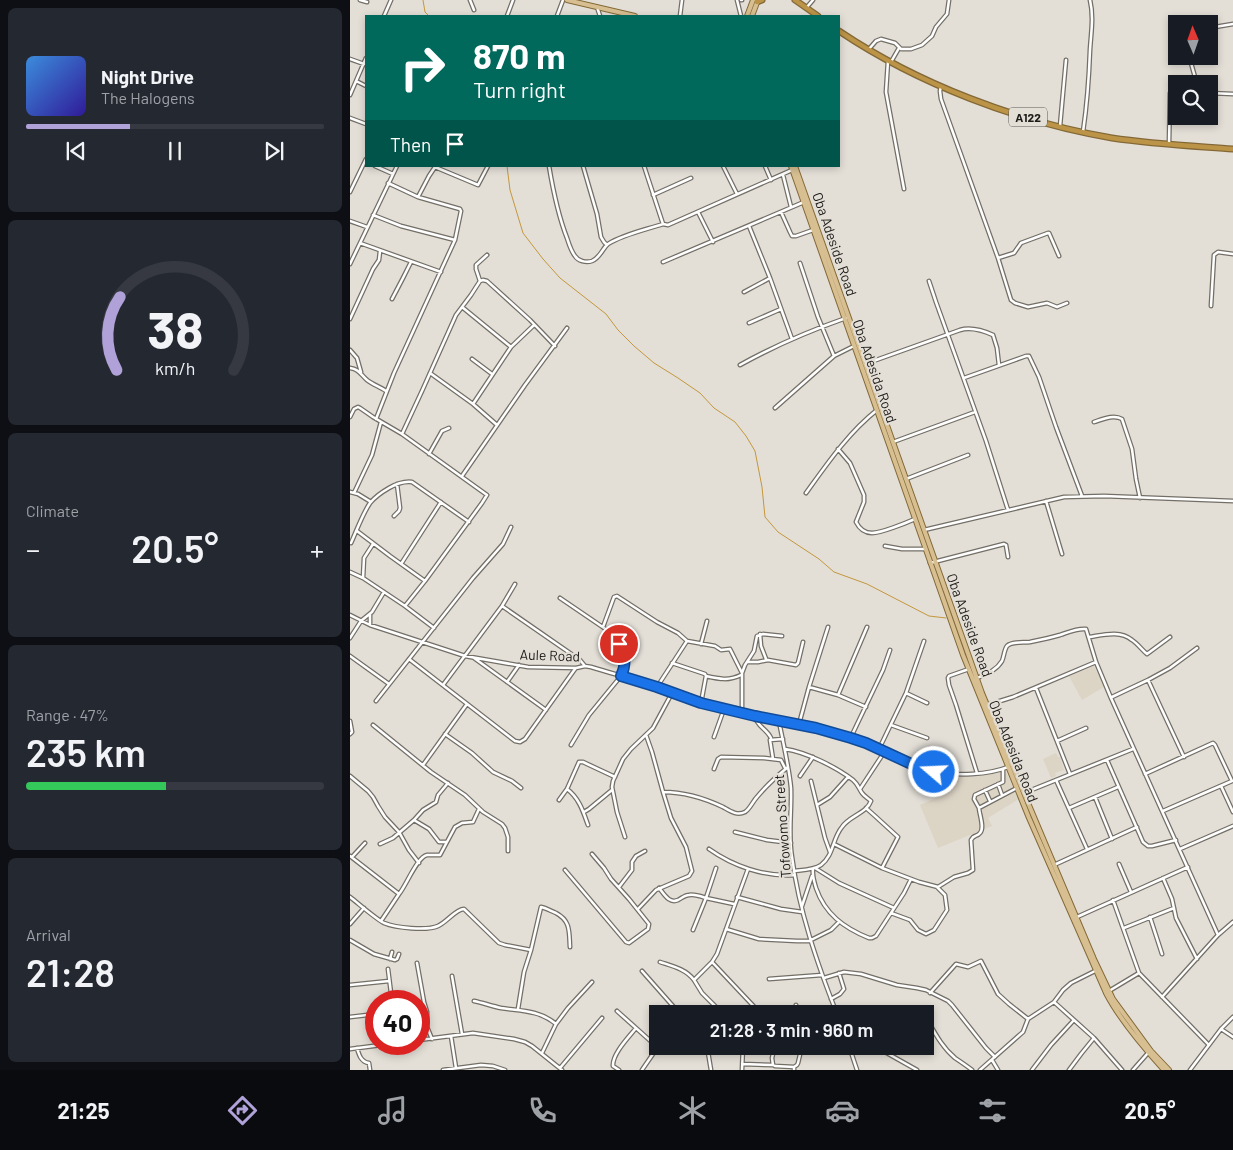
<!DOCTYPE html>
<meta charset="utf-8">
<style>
:root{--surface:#171b24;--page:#242831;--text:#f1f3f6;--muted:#9ea1a6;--line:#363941;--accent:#b0a1d8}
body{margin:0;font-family:Barlow,sans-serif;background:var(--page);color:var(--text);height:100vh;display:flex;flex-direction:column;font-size:19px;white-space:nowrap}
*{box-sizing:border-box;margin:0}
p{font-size:16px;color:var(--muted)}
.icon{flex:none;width:28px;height:28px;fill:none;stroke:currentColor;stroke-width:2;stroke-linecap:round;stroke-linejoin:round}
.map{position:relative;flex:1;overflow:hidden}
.panel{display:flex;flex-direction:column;gap:8px;padding:8px;background:#0d0f14;width:350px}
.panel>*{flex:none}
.guide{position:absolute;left:15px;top:15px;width:475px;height:152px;border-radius:0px;box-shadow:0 2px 8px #0003;background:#00695c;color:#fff;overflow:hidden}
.needle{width:32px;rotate:358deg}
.controls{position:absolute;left:818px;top:15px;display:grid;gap:10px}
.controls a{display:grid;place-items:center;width:50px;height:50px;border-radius:0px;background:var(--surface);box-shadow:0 2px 8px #0003;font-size:25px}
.speed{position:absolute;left:15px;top:990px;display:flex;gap:10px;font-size:25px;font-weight:700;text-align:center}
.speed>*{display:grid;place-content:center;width:65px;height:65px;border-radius:50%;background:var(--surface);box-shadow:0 2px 8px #0003;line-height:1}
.speed .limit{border:8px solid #d22;background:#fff;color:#111}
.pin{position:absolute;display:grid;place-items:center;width:42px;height:42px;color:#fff;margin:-21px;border:2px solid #fff;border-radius:50%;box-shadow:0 1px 5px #0007}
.me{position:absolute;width:55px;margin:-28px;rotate:289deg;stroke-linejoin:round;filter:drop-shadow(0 0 4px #0008)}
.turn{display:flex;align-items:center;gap:18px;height:105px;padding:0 25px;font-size:22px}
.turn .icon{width:65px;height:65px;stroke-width:2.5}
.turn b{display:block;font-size:35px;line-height:42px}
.then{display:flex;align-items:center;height:48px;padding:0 25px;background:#0003;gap:10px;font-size:19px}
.big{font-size:38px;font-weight:600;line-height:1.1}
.panel .widget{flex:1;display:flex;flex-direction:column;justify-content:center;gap:8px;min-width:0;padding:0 18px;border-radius:8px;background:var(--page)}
.panel .dial{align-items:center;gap:0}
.dial svg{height:130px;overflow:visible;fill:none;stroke:var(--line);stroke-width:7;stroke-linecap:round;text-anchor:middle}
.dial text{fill:var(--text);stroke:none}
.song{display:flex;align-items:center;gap:15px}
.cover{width:60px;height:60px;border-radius:8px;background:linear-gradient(135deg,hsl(210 70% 55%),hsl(250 70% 35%))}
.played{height:5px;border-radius:2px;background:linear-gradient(90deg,var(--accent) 35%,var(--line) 35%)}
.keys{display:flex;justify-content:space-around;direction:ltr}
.heat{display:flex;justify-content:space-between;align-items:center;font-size:28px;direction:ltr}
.charge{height:8px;border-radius:4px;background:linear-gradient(90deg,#34c759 47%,var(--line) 0)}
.trip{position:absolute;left:299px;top:1005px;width:285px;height:50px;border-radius:0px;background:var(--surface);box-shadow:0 2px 8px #0003;font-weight:600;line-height:50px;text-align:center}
.tabs{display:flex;height:80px;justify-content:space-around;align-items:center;background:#090b0e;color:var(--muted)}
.tabs .icon{width:35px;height:35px}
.tabs .selected{color:var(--accent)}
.tabs b{font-size:22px;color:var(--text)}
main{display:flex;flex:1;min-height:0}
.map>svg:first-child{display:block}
.built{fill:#dcd4c5}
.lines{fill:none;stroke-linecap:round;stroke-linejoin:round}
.stream{stroke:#c4973c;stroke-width:1}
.minor-casing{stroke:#736f67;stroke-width:5}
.major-casing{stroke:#846937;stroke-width:6}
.highway-casing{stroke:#846937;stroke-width:7}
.minor{stroke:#fff;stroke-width:2.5}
.major{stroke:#d7bf91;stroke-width:4}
.highway{stroke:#bc9448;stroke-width:4.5}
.route-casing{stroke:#114b97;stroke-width:12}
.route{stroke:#1a73e8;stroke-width:9}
.labels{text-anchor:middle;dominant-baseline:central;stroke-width:4.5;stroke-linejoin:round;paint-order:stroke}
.shield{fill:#e3dfd7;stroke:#585551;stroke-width:1}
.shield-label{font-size:12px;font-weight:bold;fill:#1c1a17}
.street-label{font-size:14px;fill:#1c1a17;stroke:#e3dfd7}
</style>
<main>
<section class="panel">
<div class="widget">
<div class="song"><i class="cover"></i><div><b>Night Drive</b><p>The Halogens</p></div></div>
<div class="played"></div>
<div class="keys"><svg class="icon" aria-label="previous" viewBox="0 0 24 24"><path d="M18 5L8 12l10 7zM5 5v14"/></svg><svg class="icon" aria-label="pause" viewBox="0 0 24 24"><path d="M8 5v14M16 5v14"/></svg><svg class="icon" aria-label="next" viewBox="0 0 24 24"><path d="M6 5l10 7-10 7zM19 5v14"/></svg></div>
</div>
<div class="widget dial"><svg viewBox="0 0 100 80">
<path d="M14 69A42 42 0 1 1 86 69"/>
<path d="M14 69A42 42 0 0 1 16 24" stroke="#b0a1d8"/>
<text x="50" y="56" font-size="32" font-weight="700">38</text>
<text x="50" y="72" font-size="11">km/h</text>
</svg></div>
<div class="widget"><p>Climate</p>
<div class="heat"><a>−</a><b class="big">20.5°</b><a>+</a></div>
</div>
<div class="widget"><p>Range · 47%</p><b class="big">235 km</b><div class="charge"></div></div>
<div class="widget"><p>Arrival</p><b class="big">21:28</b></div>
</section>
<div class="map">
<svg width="883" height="1070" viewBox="0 0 883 1070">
<rect width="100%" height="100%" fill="#e3dfd7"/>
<!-- built -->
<path class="built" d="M744 666 754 687 732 700 719 676Z
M706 753 708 757H710L714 770 705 773 706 776 701 778 693 759Z
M656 772 669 799 638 818 642 826 588 848 570 805 601 791 600 777H623Z"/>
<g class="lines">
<!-- stream -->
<path class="stream" d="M73 0 75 12 79 16
M157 166 160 190 173 233 193 259 210 278 256 314 268 330 284 346 304 363 328 378 350 393 364 408 385 422 396 436 405 451 412 487 415 517 428 532 469 559 484 572 517 584 579 616 596 618"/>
<defs>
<path id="minor" d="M10 0 17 2
M120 0 124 10
M387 0 391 16
M391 0H392
M247 7 250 16
M457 7 463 0
M34 16 41 0
M157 16 163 0
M207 16 213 0
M330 16 332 0
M859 28 883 24
M519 49 526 41 531 39 545 43 551 49H561L572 45 582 36 586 27 597 14 599 0
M839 56 847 84
M0 59 14 64
M538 61 536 92 554 189
M541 62 549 48
M6 81 16 86
M591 86 590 91 591 99 648 258 661 300 665 303 678 307 697 303 707 307 717 303
M859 93 883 94
M0 95 16 58
M0 118 16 124
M710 126 716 60
M733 132C737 105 739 78 740 50 741 33 744 17 740 0
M819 144 820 93 822 91 826 92
M25 166 43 174
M199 166C203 190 208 215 217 238 219 244 221 251 225 256 228 261 236 263 242 261 250 258 252 249 258 244 274 234 295 230 313 224L318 225 442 170
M233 166 247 214 251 237 254 242 257 245
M294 166 313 224
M373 166 387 194
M415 166 421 180
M85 167 128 185 138 166
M433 175 441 207
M0 192 16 159
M303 195 341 178
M68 197 79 176 85 167
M348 212 363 242
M431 212 440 232 442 236H446L463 230
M23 215 51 226 105 240
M0 221 17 227
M399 226 420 278 442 339
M10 243 91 272
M648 258 664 253 671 243 698 233H699L709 256
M313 262 454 202
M450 263 468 317 484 356
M0 264 47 166
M130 281 133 280 137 281 180 320 205 346
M130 281 126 269V265L137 255
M579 281 586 302 636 441 658 510
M394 292 420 278
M42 299 53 278 61 262
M861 306 864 255 868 252 883 254
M112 307 161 347
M0 319 23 269 29 260 30 251
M399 323 431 309
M0 350 7 358 11 372
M122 359 142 374
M515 364 610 330C620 327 634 331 643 335L647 348 649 365
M390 365C424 346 459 331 496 318
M0 368C9 369 11 375 17 380 22 384 30 387 36 391
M80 373 123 404 147 425
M614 378 676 356H679L689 377 706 427 732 496
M123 404 161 347 184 325
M425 408 484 356 504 346
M0 417 4 409 8 407 10 408 23 417 52 434 137 495 132 503 75 581 55 606
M26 419 44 373 99 253 105 240 111 211 110 209 68 197 38 183
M744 422C753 419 764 414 772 419L782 449 786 479 790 498
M52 434 72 391 106 315 121 295 130 281
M543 442 625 412
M488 449 500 463 514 495V502L506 522C509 528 514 533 522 533 531 533 556 523 565 519
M79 454 92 431 99 428
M112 476 175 385 217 328
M556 479 618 455
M0 492 8 494 21 502
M4 493 22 455 31 422
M456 493C477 464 498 433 527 410
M696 501 712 554
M44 516 49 511 50 508 47 484
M574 530 714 497 754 496 883 501
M7 531 40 556 75 581
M1 543C7 530 12 515 20 503 25 497 32 492 39 488 46 484 54 481 62 482L119 522
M535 546 552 549H575
M580 563 654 544 656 545 658 557
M51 564 91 502
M0 572 13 578 55 606 84 628
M13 578 14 558 23 544
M210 598 257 630 271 647 275 657 274 667 271 676 239 715 221 745
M152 606 230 660 235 666
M0 615 20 625 115 656 178 667 226 668 235 666 241 667C263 674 285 679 307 687 322 692 337 700 353 704 401 716 451 722 498 737 528 746 557 767 586 772 607 776 638 775 658 767
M20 625V614
M253 627 264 597 267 596 307 622 328 633 337 641 365 646 371 650 380 649 392 673
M410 634 411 646 416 659
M739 637C753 635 770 630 782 640 788 644 792 650 797 654L820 637
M0 638 11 621 22 612 34 592
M351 644 357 621
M0 656 39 684
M124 658 196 710
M59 659 165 741 170 742 175 739 225 669
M397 662H408L418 660 446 665 448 663 453 642
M322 663 355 674 356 676C369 679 379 681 391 675
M619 669 599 676 598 678 599 685 606 705 627 773
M627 678C636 674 646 671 652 661 654 657 654 650 657 646 662 641 674 643 680 642 690 640 700 638 710 635 719 632 727 628 736 629L746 662 761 698 868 935
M798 680 834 757
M157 682 169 665
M93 685 152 606 165 584
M307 687 337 641
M459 687 488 695 516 707
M686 688 720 774
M556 693 577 703
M488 695 517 627
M762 697 798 680 820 668 847 648
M26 701 123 578 153 544 161 527
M351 703 356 676
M637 705 663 697 746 662
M392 713V673L395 665 404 651 407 636 413 634 432 636
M405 716C407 727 416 728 421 738
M429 721C433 743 439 766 441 788 442 811 438 834 442 857 449 911 467 963 487 1014
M449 724 459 687 478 627
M23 725 81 772 115 795 133 812 152 824 155 828 158 837V851
M541 725 577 738
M0 734 2 732 0 721
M95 734 122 753 143 772 162 781 171 788
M364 737 374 709
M501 737 533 670 540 650
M707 741 736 728
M435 749C456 752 486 767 503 780 508 784 509 789 512 793 514 796 518 798 521 801 517 813 499 816 492 827 482 839 484 855 471 865 464 870 453 870 444 871
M529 749 556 693 574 641
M423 759 420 740 433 739
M757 760 793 842 798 846H802L826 840
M73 765 117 704
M364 769 368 759 371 757 414 758 431 760 435 768
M795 774 863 743 865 745 882 781
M0 776 18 791 23 797 28 806 35 817 49 832 59 850 69 863
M450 776 463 757
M706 780 737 849
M461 781 475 838 480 852
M648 784 652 795
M871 786 883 812
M217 789C229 798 233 811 238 825
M510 789 535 751
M635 790 640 801
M313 792C334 792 354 798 373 807 380 811 387 816 395 812 400 809 403 801 407 797 416 786 427 776 438 767
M674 793 783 749
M745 797 762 839
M209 800 217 789 229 762H233L265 777
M467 805 480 797 498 777
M516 808 525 816 548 837 532 868
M629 808 624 799 625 795 653 782V769
M719 808 768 787
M813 811 882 781
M234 812 239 809 262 790
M64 820 79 829 89 842H96
M385 832 417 840 441 843
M275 837 267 812 262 787 263 781 273 759 281 749 303 728 322 693
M30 844 43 838 64 820 73 810 86 802 88 795 98 783
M484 844 532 868 569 882 588 887 604 877 618 873 623 870 621 840C624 834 627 837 630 833 635 828 629 813 629 808L667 788
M359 849C383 866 414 877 444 875
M830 849 883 826
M0 856 49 894 31 921
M2 857 15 843
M769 864 781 892
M704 865 787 827
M465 868 489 883 544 908
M463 869C462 875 464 881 466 888 475 914 494 928 519 938H522L526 936 554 893 561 879
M215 870 276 942 279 943 298 929 299 924 279 899 261 879 254 868 242 854
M813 878 822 899 826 918 847 959
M269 887 282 870V862L286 856 295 851
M309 888C314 894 319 904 328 900 332 898 335 895 339 895 345 894 350 896 356 898L366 868
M49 894C56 886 67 857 77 855 81 855 86 855 90 855L105 827 112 823 123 822 129 809
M0 897C9 904 26 919 34 923 46 928 77 931 88 926 97 922 106 909 114 909L149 943 155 945 181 950
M387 897 431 909 452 912
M763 900 789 973 859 1045
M452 906 462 876
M288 909 306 890 339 876 342 871 336 847 321 818 313 792 302 752 296 735
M541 913 560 920 568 930 576 934 584 930 597 910 595 895 587 887
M727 917 838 867
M800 917 812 954
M0 924 14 908
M774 928 824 908
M376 929 409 939 447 941H461
M343 930 356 898 384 904
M0 940 24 954 45 960 47 959 49 954
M461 940 481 930 489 922
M40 959 42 952
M310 962C322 966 336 969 344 980
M362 962 411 1014
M67 963 74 1002 77 1012V1027L82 1039
M38 969 42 1001
M292 971 330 1014
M102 976 112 1034
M474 978 494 972 511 974 547 985 567 988 576 990 598 1001 602 1005 636 1048 645 1057
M419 979 472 975
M0 985 39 981
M759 991 789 973
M580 993 606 964 618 967 631 961 648 994 659 1004 678 1019
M812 997 868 935 883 922
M481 999 490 994 494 989 489 973
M124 1001C133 1003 142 1006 151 1008 171 1011 189 1010 206 1024
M704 1002 744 1038 772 1070
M446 1005 450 1014
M69 1009H75
M168 1009 174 972 181 950 191 907C196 908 201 911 206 913 221 921 219 932 220 947
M267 1011 305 1045V1051L292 1070
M369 1014 367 1008 352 993 344 980 362 962 367 954 398 869
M0 1017 26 1014
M578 1021C586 1035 593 1048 605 1058 611 1062 617 1066 622 1070
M871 1029 883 1037
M101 1036 106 1068
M69 1040 123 1033 164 1039 175 1042 182 1046 212 1070
M357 1046 361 1070
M425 1046 422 1058 423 1065 425 1066 444 1067V1070
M499 1046 507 1070
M7 1048C9 1055 11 1062 19 1063L20 1070
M0 1049 39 1044
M535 1052 567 1070
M192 1053 206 1024 218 1008 242 982
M642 1060 648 1070
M393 1064 423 1065
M444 1067 447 1065 448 1063 452 1046
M210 1068 252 1018
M93 1070 131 1065 143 1066 155 1070
M269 1070 263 1066C262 1054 279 1037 286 1028
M392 1070 393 1046
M630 1070 673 1032 678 1019 704 1002 713 990 721 983 745 971
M682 1070 701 1045 724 1020
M719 1070 731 1054 744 1038
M783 1070 798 1053
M840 1070 871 1029 883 1017"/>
<path id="major" d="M217 0 285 16
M397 16 403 0
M402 16 408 0
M441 166 613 655 679 818 756 993C770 1020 793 1047 814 1070
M445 166 632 693 662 765 744 959 763 999 801 1051 819 1070"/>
<path id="highway" d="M445 0 468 16
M407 2 412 0
M489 31C568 84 668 122 762 138 802 144 843 146 883 149"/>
</defs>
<!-- minor casing -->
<use href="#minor" class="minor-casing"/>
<!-- major casing -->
<use href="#major" class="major-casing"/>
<!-- highway casing -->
<use href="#highway" class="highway-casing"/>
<!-- minor -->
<use href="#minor" class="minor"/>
<!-- major -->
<use href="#major" class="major"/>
<!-- highway -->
<use href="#highway" class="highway"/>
</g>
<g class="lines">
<defs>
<path id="route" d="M269 644C276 653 276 665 271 676L307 687 351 703 405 716 466 728 501 738 516 743 570 768 584 772"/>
</defs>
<!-- route casing -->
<use href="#route" class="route-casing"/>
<!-- route -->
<use href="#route" class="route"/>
</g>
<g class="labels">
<!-- shield labels -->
<rect class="shield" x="659" y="107.5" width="38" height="19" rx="4"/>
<g class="shield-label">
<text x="678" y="117">A122</text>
</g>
<!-- street labels -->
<g class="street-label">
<text transform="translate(485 244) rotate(71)">Oba Adeside Road</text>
<text transform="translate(525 371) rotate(71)">Oba Adesida Road</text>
<text transform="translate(620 625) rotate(70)">Oba Adeside Road</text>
<text transform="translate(200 655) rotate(2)">Aule Road</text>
<text transform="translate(664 751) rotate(68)">Oba Adesida Road</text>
<text transform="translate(432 826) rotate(-94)">Tofowomo Street</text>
</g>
</g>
</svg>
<div class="controls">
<a><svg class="needle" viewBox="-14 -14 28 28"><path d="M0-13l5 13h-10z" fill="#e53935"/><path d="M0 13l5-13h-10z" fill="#9ea1a6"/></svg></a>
<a><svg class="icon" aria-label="search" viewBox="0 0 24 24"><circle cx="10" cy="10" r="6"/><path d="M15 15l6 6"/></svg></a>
</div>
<div class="speed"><div class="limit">40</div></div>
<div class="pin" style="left:269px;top:644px;background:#d93025"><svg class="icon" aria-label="arrive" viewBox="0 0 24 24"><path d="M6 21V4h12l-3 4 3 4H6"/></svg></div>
<svg class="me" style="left:584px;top:772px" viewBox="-20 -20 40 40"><circle r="17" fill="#1a73e8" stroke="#fff" stroke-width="3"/><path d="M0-11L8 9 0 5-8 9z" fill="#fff"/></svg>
<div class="trip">21:28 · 3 min · 960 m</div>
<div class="guide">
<div class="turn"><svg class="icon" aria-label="right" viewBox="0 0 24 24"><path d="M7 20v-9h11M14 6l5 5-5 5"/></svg><div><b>870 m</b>Turn right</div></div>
<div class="then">Then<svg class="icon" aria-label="arrive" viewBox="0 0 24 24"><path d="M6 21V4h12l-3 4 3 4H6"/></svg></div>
</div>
</div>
</main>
<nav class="tabs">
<b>21:25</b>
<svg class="icon selected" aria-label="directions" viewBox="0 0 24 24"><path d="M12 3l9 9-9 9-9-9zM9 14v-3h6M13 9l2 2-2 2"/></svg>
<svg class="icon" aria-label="music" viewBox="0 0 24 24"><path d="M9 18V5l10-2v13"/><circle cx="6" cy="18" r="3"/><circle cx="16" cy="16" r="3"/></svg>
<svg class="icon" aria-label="phone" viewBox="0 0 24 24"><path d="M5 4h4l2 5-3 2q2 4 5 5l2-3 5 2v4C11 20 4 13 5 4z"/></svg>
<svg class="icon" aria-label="climate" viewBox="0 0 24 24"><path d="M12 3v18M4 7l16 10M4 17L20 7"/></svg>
<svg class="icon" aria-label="car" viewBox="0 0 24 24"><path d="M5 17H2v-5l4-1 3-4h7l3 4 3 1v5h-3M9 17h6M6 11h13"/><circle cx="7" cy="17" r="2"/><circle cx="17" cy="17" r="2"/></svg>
<svg class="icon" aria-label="filters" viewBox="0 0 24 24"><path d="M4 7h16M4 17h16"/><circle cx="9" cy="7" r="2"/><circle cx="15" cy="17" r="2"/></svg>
<b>20.5°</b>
</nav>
